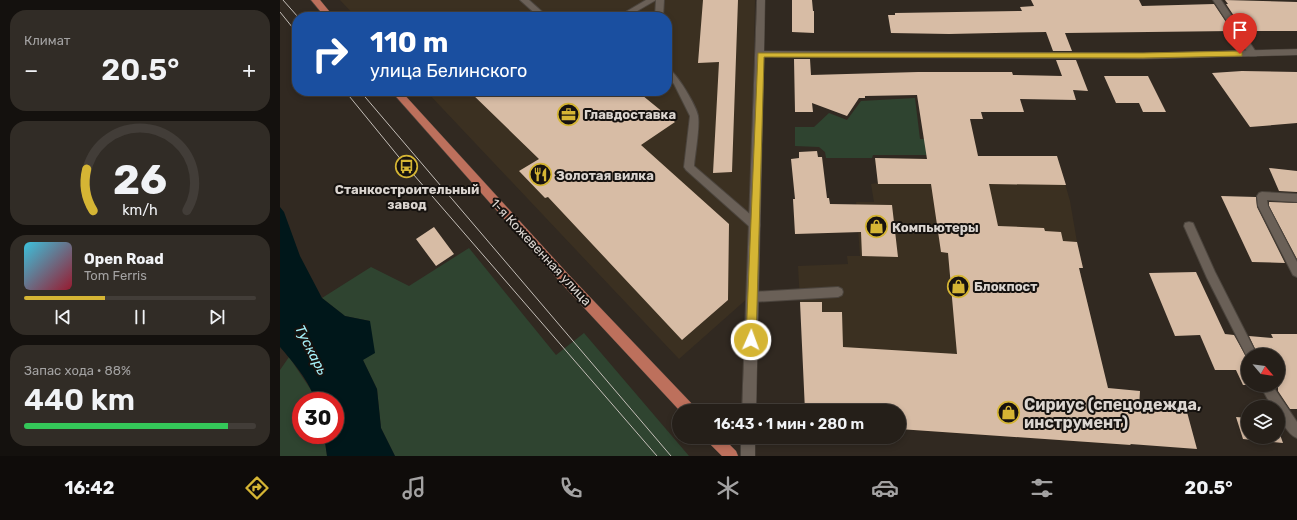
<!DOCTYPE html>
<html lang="ru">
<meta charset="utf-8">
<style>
:root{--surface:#251f19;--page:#312c26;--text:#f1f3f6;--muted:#a3a2a2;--line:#423d38;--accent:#d5b534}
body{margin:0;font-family:Rubik,sans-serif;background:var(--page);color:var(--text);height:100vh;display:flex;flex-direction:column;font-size:15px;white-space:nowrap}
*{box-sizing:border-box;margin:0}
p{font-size:13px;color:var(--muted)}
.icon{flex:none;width:22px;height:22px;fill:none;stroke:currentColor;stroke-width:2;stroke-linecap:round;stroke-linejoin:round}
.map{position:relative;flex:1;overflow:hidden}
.details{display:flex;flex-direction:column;gap:10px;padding:10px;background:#14110e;width:280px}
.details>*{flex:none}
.banner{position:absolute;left:12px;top:12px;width:380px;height:84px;border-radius:16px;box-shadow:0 2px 6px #0003,0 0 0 1px var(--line);background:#1a4fa0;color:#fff;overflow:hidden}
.needle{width:26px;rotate:119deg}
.fabs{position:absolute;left:961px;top:348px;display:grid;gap:8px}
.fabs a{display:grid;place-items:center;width:44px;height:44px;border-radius:50%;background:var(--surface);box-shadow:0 2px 6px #0003,0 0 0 1px var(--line);font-size:20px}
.speed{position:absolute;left:12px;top:392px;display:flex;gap:8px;font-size:20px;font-weight:700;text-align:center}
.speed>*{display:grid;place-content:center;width:52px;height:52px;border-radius:50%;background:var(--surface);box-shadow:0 2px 6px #0003,0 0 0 1px var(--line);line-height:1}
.speed .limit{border:6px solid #d22;background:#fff;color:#111}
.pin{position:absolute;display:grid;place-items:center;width:34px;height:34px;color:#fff;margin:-41px -17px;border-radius:50% 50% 50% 0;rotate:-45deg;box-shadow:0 0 4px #0007}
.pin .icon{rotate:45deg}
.me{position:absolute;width:44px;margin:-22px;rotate:2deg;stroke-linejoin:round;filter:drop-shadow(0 0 3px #0008)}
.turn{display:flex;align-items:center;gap:14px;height:84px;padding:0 12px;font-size:18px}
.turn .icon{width:52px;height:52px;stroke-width:2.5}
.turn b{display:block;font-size:28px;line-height:34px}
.big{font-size:30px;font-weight:600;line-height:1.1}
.details .card{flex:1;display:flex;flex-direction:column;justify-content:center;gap:6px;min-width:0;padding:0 14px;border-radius:16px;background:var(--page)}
.details .dial{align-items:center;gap:0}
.dial svg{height:104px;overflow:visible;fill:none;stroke:var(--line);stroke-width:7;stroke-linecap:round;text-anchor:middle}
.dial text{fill:var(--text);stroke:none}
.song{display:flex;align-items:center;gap:12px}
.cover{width:48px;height:48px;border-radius:6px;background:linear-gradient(135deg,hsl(190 70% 55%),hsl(350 70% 35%))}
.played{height:4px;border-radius:2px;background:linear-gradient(90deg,var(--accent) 35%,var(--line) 35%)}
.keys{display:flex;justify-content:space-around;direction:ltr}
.heat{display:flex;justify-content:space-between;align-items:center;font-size:22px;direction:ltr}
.charge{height:6px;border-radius:3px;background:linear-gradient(90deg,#34c759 88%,var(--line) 0)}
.trip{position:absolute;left:392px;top:404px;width:234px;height:40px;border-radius:20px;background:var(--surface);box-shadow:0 2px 6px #0003,0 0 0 1px var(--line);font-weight:600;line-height:40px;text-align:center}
.tabs{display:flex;height:64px;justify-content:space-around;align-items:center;background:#0f0c0a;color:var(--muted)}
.tabs .icon{width:28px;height:28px}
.tabs .active{color:var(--accent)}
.tabs b{font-size:18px;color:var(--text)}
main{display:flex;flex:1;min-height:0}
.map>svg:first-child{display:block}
.commercial{fill:#3b3021}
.green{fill:#2f4430}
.water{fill:#00171a}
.building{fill:#d7bca5}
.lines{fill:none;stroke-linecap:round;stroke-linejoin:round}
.service-casing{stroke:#4b443d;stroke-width:2}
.minor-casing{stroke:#4b443d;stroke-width:1}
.primary-casing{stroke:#4b443d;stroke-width:1}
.service{fill:#6a6057;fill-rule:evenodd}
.minor{fill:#6a6057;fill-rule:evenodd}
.primary{fill:#bd705c;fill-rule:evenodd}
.tram{stroke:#c4beb8;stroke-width:1}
.route{fill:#d5b534;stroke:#8a7622}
.labels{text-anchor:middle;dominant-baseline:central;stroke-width:4;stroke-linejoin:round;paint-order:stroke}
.poi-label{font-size:13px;font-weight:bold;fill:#dbd5d0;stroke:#16120f;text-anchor:start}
.street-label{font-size:13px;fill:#dbd5d0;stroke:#16120f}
.water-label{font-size:14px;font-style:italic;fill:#a7f2fa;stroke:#16120f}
.near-poi-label{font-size:16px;font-weight:bold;fill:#dbd5d0;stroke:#16120f;text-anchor:start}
</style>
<main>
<section class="details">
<div class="card"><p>Климат</p>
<div class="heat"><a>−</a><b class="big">20.5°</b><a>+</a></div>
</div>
<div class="card dial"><svg viewBox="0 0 100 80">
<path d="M14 69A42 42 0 1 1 86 69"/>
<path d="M14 69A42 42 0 0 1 9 37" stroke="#d5b534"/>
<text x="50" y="56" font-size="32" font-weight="700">26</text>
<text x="50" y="72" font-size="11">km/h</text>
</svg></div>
<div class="card">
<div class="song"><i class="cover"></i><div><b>Open Road</b><p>Tom Ferris</p></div></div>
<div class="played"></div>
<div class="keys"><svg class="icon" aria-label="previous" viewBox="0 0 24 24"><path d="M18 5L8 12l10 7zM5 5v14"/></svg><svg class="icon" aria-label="pause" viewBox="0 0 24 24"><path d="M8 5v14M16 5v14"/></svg><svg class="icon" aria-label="next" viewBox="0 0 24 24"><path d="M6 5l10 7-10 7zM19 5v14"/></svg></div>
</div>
<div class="card"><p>Запас хода · 88%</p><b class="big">440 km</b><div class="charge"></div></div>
</section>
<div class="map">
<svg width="1017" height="456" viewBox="0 0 1017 456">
<rect width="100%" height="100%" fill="#312921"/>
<!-- commercial -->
<path class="commercial" d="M60 0H475L469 297 399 359 146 91H387V17H76Z
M664 145H696L698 156H777L790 201 797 242 803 268H799L828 390 837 391 851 445 619 429V411L520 302 518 266 568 264 567 256H580L576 202H594L591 184 598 183 595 158 667 159Z"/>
<!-- green -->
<path class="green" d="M635 98 640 139H658L661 155H593L592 158H546L545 152 539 147 515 146V127H534L549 113 567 120 581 101Z
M189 248 276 355 304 333 409 456H115L101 428 97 389 83 360 90 321 65 316 42 298 91 267 129 286Z
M9 357 33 393 35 401H21V435H44L47 456H0V370Z"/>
<!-- water -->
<path class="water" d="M0 207 4 212 20 256 42 298 65 316 90 321 95 353 83 360 97 389 101 428 115 456H47L44 435H55V401H35C31 383 12 361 0 347Z"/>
<!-- building -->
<path class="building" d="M423 0H458L452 172 433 173 439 62 418 63Z
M512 0H532L533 11H534V33L512 32Z
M751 0H859L862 6 934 4 952 31 785 33 792 51H773L766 32 669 34 611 33 608 15H615V13L742 11 740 7 754 6Z
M945 0 1017 2V31H964L946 4H948Z
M514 59H530L531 75 638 72H732L733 75 782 76 776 60H796L808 91 793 90 796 100 740 99 744 112H701L703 119H690L698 156H777L786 185 709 184 718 226 764 228 765 231 781 232 783 241 797 242 803 268H799L828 388 860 391 859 408 907 412 917 449 850 444 851 445 619 429V411H525L520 302H542V312H562L563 347 677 354 668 253 661 252 651 184H598L595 158 647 159 637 95 585 96V98H579L567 116 532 103 533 112H515Z
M962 71 1017 72V123L970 127 932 73Z
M824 76H868L886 112H863L859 103H836Z
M189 91H290L295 95 302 91H357L395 122 361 145 449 224 448 300 402 340 268 197 265 198 239 171 259 159Z
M537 151 538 157H542L547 198H549L550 204 612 205 618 257 582 256 581 232 515 234 513 199H515L511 159 519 158V152Z
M989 168 1017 171V192L999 191Z
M941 196 976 197 977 207 1005 263 972 262Z
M989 202 1017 203V259L989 206Z
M154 227 174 254 156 266 136 239Z
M916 272 945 334 954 335 968 360V385H963L956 370H935L920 335 895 336 869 273Z
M991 334H1017V409H1010L998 391V355H978L969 336 993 338Z
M956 417 968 418V437H998V429L1003 443 963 439Z"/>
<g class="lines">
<defs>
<path id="service" d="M240 0H249L268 17H259Z
M366 0H376L347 17H337Z
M376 0H384L383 17H375Z
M933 0H941L976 52V56H970Z
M387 68C396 71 417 107 418 116 420 127 415 154 414 166L479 222 480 225 479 228 475 229 471 228 406 170 404 167 410 116 394 84 387 76Z
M982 192 1017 194V202L987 200 988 206 1017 262V277L1013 275 978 206 977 196 979 193Z
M909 222 913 223 935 272 975 351 977 355H968V359L927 278 904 226 905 223Z
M558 287 562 289 563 292 562 295 558 297 472 302 468 300 467 297 468 294 472 292Z
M980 385H992L1017 422V438C1007 434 998 417 998 407H992Z"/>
<path id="minor" d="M477 0H485L484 51 863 53 1017 49V55L863 59 484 57 476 411H462Z
M461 437H475V456H461Z"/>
<path id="primary" d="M31 0H40L54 17H45Z
M111 91H121L289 275 414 406 416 411H400L281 283Z
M426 437H442L456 451 458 456H442L428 442Z"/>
</defs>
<!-- service casing -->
<use href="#service" class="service-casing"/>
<!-- minor casing -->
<use href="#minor" class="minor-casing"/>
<!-- primary casing -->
<use href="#primary" class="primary-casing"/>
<!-- service -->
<use href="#service" class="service"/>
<!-- minor -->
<use href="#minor" class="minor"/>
<!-- primary -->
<use href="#primary" class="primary"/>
<!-- tram -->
<path class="tram" d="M3 0 18 17
M0 12 17 33
M65 91 127 167 377 456
M80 91 391 456"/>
</g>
<!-- route -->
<path class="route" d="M960 51 962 52V56L863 58 484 57 476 340 475 343 471 345 468 343 466 340 478 53H863Z"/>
<!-- icons -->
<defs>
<symbol id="office-ring" viewBox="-11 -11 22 22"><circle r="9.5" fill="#16120f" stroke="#d5b534" stroke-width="1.5"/><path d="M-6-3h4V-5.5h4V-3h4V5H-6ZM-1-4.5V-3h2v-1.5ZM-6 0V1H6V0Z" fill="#d5b534"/></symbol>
<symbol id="bus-ring" viewBox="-11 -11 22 22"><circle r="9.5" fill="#16120f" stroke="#d5b534" stroke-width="1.5"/><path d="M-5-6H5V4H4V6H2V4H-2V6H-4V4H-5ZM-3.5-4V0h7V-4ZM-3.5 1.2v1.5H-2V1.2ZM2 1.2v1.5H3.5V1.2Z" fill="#d5b534"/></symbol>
<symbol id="restaurant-ring" viewBox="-11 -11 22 22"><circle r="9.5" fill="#16120f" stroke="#d5b534" stroke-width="1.5"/><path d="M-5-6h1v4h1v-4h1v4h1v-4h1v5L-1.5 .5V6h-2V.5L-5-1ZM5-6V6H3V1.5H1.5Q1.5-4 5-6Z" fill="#d5b534"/></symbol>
<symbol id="shop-ring" viewBox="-11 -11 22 22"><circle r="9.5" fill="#16120f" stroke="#d5b534" stroke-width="1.5"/><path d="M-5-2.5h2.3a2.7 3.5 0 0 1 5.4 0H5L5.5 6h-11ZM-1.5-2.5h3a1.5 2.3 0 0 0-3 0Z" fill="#d5b534"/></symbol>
</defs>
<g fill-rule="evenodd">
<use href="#office-ring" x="276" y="102" width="25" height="25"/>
<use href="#bus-ring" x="114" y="154" width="25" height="25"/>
<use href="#restaurant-ring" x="248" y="162" width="25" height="25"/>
<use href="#shop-ring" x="584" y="214" width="25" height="25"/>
<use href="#shop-ring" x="666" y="274" width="25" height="25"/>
<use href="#shop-ring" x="716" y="400" width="25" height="25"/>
</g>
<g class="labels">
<!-- poi labels -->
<g class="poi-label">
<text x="304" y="114">Главдоставка</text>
<text x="276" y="175">Золотая вилка</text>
<text x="127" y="189" text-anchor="middle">Станкостроительный<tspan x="127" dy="15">завод</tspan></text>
<text x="612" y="227">Компьютеры</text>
<text x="694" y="286">Блокпост</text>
</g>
<!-- street labels -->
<g class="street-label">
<text transform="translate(261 252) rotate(47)">1-я Кожевенная улица</text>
</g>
<!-- water labels -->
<g class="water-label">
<text transform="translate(31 350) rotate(63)">Тускарь</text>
</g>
<!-- near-poi labels -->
<g class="near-poi-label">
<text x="744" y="404">Сириус (спецодежда,<tspan x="744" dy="18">инструмент)</tspan></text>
</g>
</g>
</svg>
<div class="fabs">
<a><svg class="needle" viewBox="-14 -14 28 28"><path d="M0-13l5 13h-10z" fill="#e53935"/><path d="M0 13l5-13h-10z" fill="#a3a2a2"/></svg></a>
<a><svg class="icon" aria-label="layers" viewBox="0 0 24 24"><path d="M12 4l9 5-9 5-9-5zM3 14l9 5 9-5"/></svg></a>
</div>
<div class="speed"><div class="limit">30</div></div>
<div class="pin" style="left:960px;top:54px;background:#d93025"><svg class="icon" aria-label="arrive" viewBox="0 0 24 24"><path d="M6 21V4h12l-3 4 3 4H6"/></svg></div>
<svg class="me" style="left:471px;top:340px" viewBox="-20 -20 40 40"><circle r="17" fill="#d5b534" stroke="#fff" stroke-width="3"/><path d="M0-11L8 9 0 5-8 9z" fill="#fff"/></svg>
<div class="trip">16:43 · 1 мин · 280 m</div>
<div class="banner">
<div class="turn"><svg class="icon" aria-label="right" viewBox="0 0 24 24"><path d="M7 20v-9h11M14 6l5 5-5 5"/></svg><div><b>110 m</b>улица Белинского</div></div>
</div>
</div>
</main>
<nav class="tabs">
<b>16:42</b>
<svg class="icon active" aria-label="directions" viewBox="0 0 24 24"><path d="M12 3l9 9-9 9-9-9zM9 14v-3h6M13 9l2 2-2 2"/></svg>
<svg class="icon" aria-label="music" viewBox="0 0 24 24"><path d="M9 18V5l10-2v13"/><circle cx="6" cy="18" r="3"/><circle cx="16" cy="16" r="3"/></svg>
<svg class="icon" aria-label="phone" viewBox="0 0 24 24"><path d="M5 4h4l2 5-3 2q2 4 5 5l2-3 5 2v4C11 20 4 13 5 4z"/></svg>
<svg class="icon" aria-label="climate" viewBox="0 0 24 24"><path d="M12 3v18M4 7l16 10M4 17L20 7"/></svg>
<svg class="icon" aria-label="car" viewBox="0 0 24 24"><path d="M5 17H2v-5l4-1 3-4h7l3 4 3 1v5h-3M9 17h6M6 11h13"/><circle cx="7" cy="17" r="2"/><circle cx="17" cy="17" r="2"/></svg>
<svg class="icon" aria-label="filters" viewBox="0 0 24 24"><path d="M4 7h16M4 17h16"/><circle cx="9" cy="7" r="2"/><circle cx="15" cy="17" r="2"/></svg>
<b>20.5°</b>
</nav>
